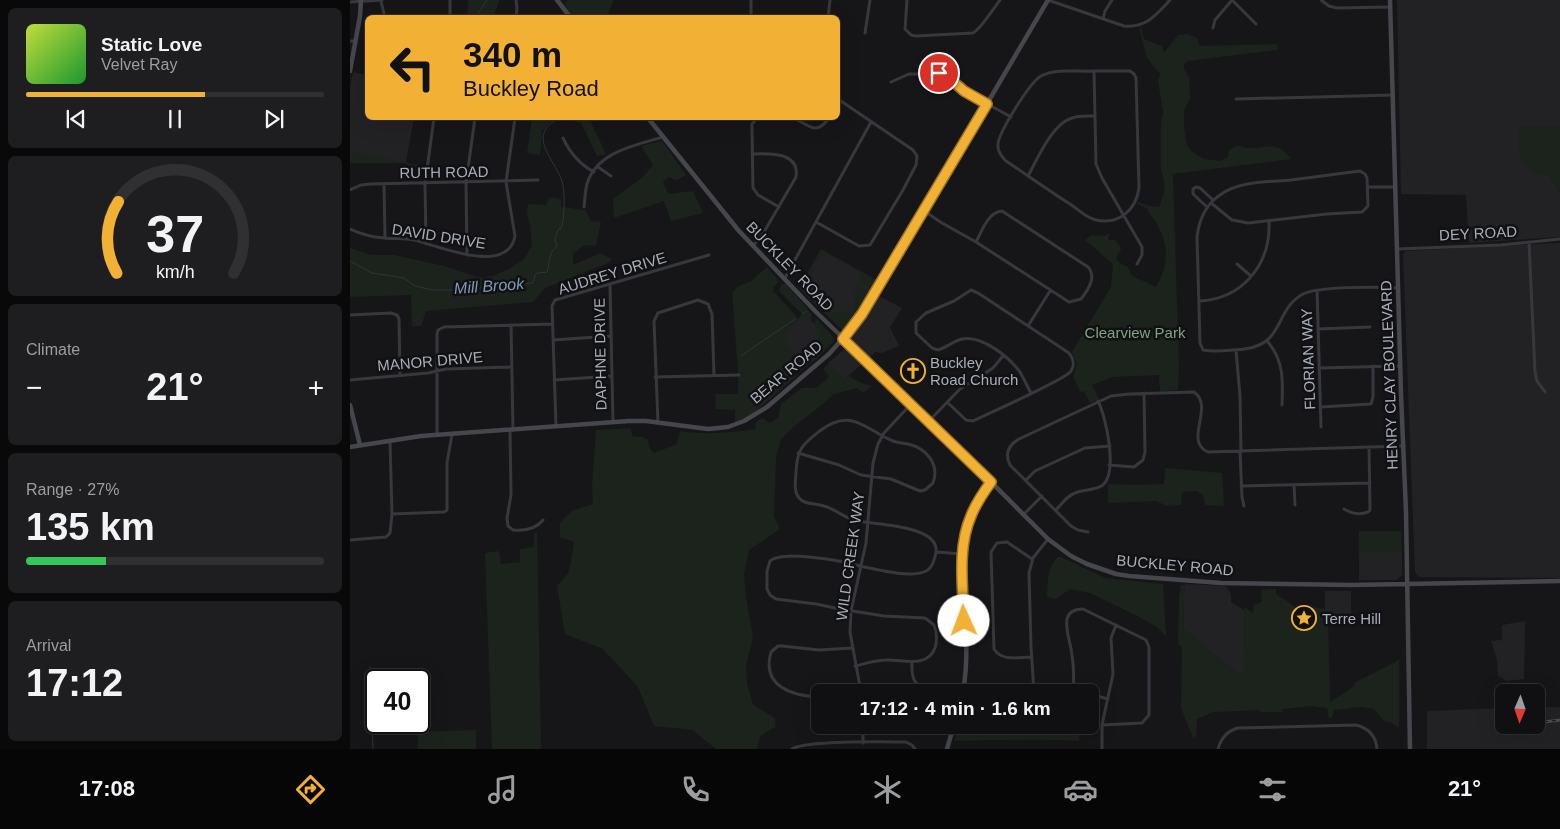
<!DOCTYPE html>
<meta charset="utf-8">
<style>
:root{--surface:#101012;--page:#1e1e20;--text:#f1f3f6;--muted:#9c9d9f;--line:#303032;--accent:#f2b134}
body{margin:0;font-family:Arial,sans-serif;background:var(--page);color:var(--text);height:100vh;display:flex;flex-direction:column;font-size:19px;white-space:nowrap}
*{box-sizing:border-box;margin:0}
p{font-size:16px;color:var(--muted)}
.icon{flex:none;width:28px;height:28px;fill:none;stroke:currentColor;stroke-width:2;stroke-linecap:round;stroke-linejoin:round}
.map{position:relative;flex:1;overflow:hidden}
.drawer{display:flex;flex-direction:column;gap:8px;padding:8px;background:#09090a;width:350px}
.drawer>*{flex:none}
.guide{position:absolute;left:15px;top:15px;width:475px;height:105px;border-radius:8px;box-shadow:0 5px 20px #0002,0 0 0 1px var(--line);background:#f2b134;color:#111;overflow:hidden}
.needle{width:32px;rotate:182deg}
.controls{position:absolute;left:1145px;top:684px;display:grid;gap:10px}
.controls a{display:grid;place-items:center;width:50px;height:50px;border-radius:8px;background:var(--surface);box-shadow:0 5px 20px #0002,0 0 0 1px var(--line);font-size:25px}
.speed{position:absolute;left:15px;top:669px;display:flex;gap:10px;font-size:25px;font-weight:700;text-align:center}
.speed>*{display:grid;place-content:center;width:65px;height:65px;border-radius:50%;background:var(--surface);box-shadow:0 5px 20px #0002,0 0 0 1px var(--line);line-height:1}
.speed .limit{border:2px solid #111;border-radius:8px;background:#fff;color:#111}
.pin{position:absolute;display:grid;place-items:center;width:42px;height:42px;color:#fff;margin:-21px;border:2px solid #fff;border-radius:50%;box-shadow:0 1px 5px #0007}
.me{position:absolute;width:55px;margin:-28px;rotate:358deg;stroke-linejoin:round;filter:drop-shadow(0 0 4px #0008)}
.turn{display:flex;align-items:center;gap:18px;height:105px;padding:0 15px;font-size:22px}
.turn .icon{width:65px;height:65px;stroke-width:2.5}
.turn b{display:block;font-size:35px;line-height:42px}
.big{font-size:38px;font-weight:800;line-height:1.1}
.drawer .widget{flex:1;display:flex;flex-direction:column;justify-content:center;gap:8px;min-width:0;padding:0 18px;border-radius:8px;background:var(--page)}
.drawer .dial{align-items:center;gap:0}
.dial svg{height:130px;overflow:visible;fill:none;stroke:var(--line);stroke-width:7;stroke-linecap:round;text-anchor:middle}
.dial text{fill:var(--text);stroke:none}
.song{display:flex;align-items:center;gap:15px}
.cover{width:60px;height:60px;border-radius:8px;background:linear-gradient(135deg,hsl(70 70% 55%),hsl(130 70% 35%))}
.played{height:5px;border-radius:2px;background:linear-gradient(90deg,var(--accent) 60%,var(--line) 60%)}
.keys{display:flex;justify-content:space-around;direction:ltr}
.heat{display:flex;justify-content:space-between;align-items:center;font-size:28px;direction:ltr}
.charge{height:8px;border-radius:4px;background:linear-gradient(90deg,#34c759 27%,var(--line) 0)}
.trip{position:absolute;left:461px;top:684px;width:288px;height:50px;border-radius:8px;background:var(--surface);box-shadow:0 5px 20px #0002,0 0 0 1px var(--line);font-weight:800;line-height:50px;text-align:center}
.tabs{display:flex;height:80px;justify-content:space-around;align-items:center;background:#060607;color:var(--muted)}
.tabs .icon{width:35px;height:35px}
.tabs .on{color:var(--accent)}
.tabs b{font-size:22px;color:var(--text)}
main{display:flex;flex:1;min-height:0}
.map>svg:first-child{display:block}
.built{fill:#222225}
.green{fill:#1c231d}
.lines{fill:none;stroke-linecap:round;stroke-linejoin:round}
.stream{stroke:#2c353c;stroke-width:1}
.street{stroke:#37383d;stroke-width:3}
.secondary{stroke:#45474d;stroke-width:4.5}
.rail-casing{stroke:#4a4c52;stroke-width:3}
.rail{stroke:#111113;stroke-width:1;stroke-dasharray:4;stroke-linecap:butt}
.route-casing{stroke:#9d7322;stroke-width:12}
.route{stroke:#f2b134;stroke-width:9}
.labels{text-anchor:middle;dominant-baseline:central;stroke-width:5;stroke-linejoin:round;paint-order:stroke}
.street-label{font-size:15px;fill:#a8adb8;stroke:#111113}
.park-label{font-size:15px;fill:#7fa381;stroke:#111113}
.poi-label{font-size:15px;fill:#a8adb8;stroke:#111113;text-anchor:start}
.water-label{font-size:16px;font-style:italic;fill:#7f9bb3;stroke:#111113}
</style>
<main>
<section class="drawer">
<div class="widget">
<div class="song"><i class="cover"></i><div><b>Static Love</b><p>Velvet Ray</p></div></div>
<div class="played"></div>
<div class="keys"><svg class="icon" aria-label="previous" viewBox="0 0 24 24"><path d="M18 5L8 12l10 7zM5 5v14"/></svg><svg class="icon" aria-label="pause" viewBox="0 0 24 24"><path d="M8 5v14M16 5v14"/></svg><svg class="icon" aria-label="next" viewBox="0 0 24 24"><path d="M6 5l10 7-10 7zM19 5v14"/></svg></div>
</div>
<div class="widget dial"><svg viewBox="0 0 100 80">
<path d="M14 69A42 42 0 1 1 86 69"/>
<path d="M14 69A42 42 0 0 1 15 25" stroke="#f2b134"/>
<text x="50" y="56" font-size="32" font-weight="700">37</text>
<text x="50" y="72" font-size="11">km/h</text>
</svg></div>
<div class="widget"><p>Climate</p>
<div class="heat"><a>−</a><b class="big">21°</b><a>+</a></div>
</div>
<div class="widget"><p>Range · 27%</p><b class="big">135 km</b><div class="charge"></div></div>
<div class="widget"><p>Arrival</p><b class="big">17:12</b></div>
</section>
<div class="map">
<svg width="1210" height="749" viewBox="0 0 1210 749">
<rect width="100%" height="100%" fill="#161618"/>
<!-- built -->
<path class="built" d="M1047 0H1210V126L1169 127 1170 157 1181 170 1200 176 1210 192V237L1119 243 1116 195 1051 194Z
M3 72 17 75 18 118H64L56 161 59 164 76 166 75 168 59 166 56 163H0V86Z
M1210 243V578L1069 577 1065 572 1053 254 1056 251Z
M471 249 528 281 511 311 499 328 494 331 491 329 449 288Z
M529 296 552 308 540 327 549 346 532 353 525 352 521 356 522 360 504 342 502 338Z
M454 313 472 331 473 347 453 366 427 339Z
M495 349 513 363 494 380 478 363Z
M1009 553H1052V575L1047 580H1009Z
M835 584 876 586 881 594V602L894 610 895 665 897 670 890 676 834 630 833 597Z
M975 591H1001V616L978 618 975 613Z
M1175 621 1174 679 1157 681 1148 676 1147 660 1141 641 1152 640V625Z
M1186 707H1210V749H1077V711L1154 708V725H1186Z"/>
<!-- green -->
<path class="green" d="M118 0H149V2L143 17H117Z
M218 0H264L258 13 262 17H224L214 4Z
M791 27 794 39 812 46 814 53 828 35 838 34 847 38 849 46 927 44V50L837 61 834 65V69L839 78 840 98 834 110V127L836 143 841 151 854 159 870 161 878 157 879 150 888 145C909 156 923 134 941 159L822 174 823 177 829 367 828 390 810 391 809 375 762 377 742 385 749 399 740 403 734 391 730 392 723 376 727 364 722 352 761 287 763 264 735 240 742 235 755 236 760 233 758 238 759 241 763 239C768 242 770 245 771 251L768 253 766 259 769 263 778 267 782 276 806 287C823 259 817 234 797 210L798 209 787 204 788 202 799 206 809 207C815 192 816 190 812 173L811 172V124L813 112 808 80 810 74 797 58 789 28Z
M182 118H239L256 154 247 156 231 123 221 120 203 119 192 131 190 155 177 153Z
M1210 126V192L1200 176 1181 170 1169 156V127Z
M312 141 336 175 327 180 318 177 313 182 318 194 343 191 353 213 321 221 314 201 264 218 263 199 293 177 303 165 291 146Z
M3 152 56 163H0Z
M199 197 211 199V207L235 210 241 221 251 222 246 245 233 246 223 254V265L250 253 262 259 258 263 195 288 183 302 76 311 71 326H62L61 295 0 297V248L21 255H44L94 266 131 278 143 276 161 268 175 258 182 245 180 224 177 216 178 204 196 205Z
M471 249 528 281 524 290 511 283 510 273 479 255H472C464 263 457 284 464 293L461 297H458L449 288Z
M417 267 429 281 424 286 423 291 448 318 447 322 432 337 444 354C435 368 441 364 446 376L404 413 385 423V410L366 409 365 394H388V371L382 293 387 287 401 281Z
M432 284H436L461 313 462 324 429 291 430 287Z
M507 286 521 295 504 322 496 330 491 329 464 303V300L471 294V304L480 312H503C506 303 503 294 507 286Z
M467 319 483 337 484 341 464 361 450 371 445 366 446 361 450 358H458L469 348C471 336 465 331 465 320Z
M479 363 494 380 499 376 511 383 522 386 513 393 507 388 484 394 468 408 442 428 431 439 426 457 424 516 430 529 399 550 394 575 396 597 403 637 396 665 397 684 403 705 425 718V727L410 736 407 749H366L343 730 304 726 288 687 253 649 215 634 207 586 219 572 224 542 210 537V523L222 511 243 504 242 485 246 430 281 428 282 436 292 437 298 440 300 449 304 453 327 444 330 431C356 435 379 433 405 429L406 422 412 418 420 423 428 418 431 404 452 388H466L479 377 473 369Z
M815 468 872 473 874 506 856 505 852 494 847 491 832 492 831 505 817 506 806 501 758 503V484L788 485 814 484Z
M1009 531H1051L1052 553H1009Z
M187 532 191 749H142L135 553 149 551 151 564 170 562V549L184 547V533Z
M709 556 755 578 813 584 816 636 807 627 785 615 740 593 720 589 706 599 697 597C698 583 697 565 709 556Z
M831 585H835L833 597 834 630 890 676 897 669 895 666 894 610 895 607 903 613 904 604 910 603 912 601 911 590 926 589V594L948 609 950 620 955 617 962 618V607L975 609V613L978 618 980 702 1002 688 1006 682 1049 660V728L1040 722 1034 721 1024 709 1012 707 984 710 982 718H979L977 708 962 706 932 709V712H911L909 710 863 712 847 719 846 736 843 738 831 708 832 647 828 643 829 596Z
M610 725H730L729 741C688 739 646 740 604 741Z
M126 730V749H68V732Z"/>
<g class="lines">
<!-- stream -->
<path class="stream" d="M125 18 137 0
M0 261 22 273 54 278 65 286 82 290H106L182 283 184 281 185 275 188 273 197 272C200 263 198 253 207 246L205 240 208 230 211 228C215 218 215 190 212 181 203 157 176 135 209 118
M452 314 457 311
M391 356 445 319
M20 667 23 749"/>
<!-- street -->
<path class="street" d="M100 0V18
M401 0V18
M557 0 555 29 561 35 566 36 623 33C631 29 643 9 650 0
M698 0 774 26C796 28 806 15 820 0
M882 0 906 24
M971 0 979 6 987 8 1040 7
M31 1 35 18
M0 2 32 0
M166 18 167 8 166 0
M478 18 480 0
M753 19 755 11 762 0
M863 28 865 20 882 0
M515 33 520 0
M0 41H6
M744 71H780L784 74 786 78 789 188C786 210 769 225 746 220 736 218 728 209 720 204 698 190 677 175 656 161 651 156 647 151 648 144 649 132 680 82 691 76 706 68 727 72 744 71Z
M744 71 746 164 752 178 792 247V255L787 264
M541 82 559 74H593L601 78 614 91 661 117
M886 99 1043 95
M407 118 402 124V131L403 188 408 195 429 207
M444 118C460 126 466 136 479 118
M213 138C220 153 229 164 244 172
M402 154C419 153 450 152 446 177L414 232 403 246
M248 167 261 176
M678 176C688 158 702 124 722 118 729 115 738 116 745 116
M34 184 35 238
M1018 187H1045
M0 190 11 185 21 184 188 180
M861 203 882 220 898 223 977 214 1012 212 1018 206 1017 178 1015 174 1010 171C987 174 964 177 941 180 918 182 889 181 870 195 855 205 849 220 847 237L850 343 853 350C862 352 874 351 883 350 938 349 921 312 953 294 969 286 1028 287 1048 288
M234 207C235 199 235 191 237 184 246 152 286 145 313 137
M857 207 843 194V189L846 187 850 188 863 200
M574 211 592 223 626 242 719 302 731 299C738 290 747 277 738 267L652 211C638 212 632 231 626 242
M466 222 509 246 520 245 553 190 566 165 567 156 563 150 488 99
M0 229C11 234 22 237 34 238 44 239 54 238 65 240 88 246 158 276 165 236L156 182 165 118
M1179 242 1185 372 1187 381 1195 392
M76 244 75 184 84 118
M1047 249 1151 245 1210 239
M117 255 116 183 125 118
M887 264 901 276
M435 278 521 122
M260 285 263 422
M967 290 971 427
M849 301C893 299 921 264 919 221
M0 315 41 313 47 315 49 319 50 375
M161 325 163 430
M678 326 700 291
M968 329 1020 327
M203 340 261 336
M917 341C934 360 933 381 932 405
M886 350 890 396 891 451
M969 368 1050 366
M305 377 389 375
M0 380 78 373 96 369 161 367
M204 380 262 376
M597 402 616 420 623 421C637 414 717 379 721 371 725 365 723 358 719 353L628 293 621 290 604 301 576 313 566 322V333L582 348 588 350C596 348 603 341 612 339 632 335 659 357 670 372 674 379 677 386 681 393
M971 407 1021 404 1023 397V366
M579 421 610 389 643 368 653 356
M308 423 304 321 308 313 348 300 358 304 362 314 364 375
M206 426 202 306 205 300 359 255
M160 430 161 495 157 518 158 526 163 530C174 531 186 529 193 520
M87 435V334L88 330 94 327 202 324
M890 451 892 497 894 506
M448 453 489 465 511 475 541 479 570 491 575 490 583 483C590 464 576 448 558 444 553 443 548 443 543 441 516 430 502 407 471 430 453 444 447 448 446 472 446 480 443 491 449 498 455 505 465 503 474 506 486 509 495 519 508 521 526 525 589 525 586 552 585 558 583 565 579 569 565 583 502 563 483 560 469 558 455 556 441 556 433 557 426 556 420 561L417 571V589L420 595 426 599 466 604 490 609 534 616 575 618 584 625C587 632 587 641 585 648 577 669 552 659 536 660 525 660 515 664 505 666
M759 465 784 467 793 460 795 452 794 393
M676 480 685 471 735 448 760 446
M944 485 945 505
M891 486 1020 483
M994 509C1002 514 1010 515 1018 512L1020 510 1019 447
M706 510C711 505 716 497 723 494 732 489 745 491 753 485 768 471 756 417 748 401
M42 514 94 512 97 510V463L102 434
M673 515 692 496
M738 532 728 530 721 526 660 465C654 453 659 445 669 439L761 396 779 394 844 392C865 407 833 441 858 452L1054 446
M0 540 36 537 40 533 42 514 40 441
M586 552 613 554
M682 657C669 657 652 662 644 649L641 552 647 543 657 542 682 559
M562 662C561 682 565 685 583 692
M614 688 637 692
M510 689 525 686 528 687 529 692
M723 691C724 679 724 667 722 655 721 644 715 630 717 619 719 611 726 609 733 609L796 640 799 647V715L792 723 752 725
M511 692 500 632 501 611 516 543 523 463 528 444 534 433 561 404
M667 692H732
M684 692 681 647 679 573 683 558 698 539
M740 694 758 699
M470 697C443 696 411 687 421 652L428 646H432L469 650 502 648
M513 725V743
M442 749C455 740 536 742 556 742L562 745 565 749
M752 749V725L763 674 761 638 766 625
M868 749C871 738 877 731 888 728L1006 725C1018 728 1026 736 1027 749"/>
<!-- secondary -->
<path class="secondary" d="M207 0 221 18
M1040 0 1051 394 1056 512 1060 749
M0 71 10 16 11 0
M298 118 389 231 466 312 596 437 698 539 721 556 737 564 766 574 779 576 871 583 1002 585 1210 581
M0 405 10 445
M0 447 71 436 279 421H296L358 429 378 427 394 421 417 407 479 354 511 318 698 0
M613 692C620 653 614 612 613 572 613 558 612 544 616 530 621 512 630 497 641 482
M597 749 604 725"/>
<defs>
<path id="rail" d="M1186 723 1210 720
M1151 725H1154"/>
</defs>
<!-- rail casing -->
<use href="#rail" class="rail-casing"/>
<!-- rail -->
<use href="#rail" class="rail"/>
</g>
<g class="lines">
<defs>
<path id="route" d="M589 73 597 76 614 91 637 104 512 314 493 339 641 482C633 493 626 503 621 516 607 548 613 587 614 621"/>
</defs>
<!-- route casing -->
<use href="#route" class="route-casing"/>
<!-- route -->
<use href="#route" class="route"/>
</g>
<!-- icons -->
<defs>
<symbol id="church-ring" viewBox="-11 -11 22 22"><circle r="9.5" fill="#111113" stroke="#f2b134" stroke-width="1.5"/><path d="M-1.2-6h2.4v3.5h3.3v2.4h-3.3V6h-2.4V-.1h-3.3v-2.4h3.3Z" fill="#f2b134"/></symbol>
<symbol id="sight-ring" viewBox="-11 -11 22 22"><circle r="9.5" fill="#111113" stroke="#f2b134" stroke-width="1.5"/><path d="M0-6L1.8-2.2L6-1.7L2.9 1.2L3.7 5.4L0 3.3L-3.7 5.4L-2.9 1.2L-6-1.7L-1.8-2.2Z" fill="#f2b134"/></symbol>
</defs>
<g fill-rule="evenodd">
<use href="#church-ring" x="549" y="357" width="28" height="28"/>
<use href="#sight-ring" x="940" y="604" width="28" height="28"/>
</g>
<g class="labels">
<!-- street labels -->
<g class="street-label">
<text transform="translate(94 172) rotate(-1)">RUTH ROAD</text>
<text transform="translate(1128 233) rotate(-3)">DEY ROAD</text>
<text transform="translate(89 236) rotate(9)">DAVID DRIVE</text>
<text transform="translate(440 266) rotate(46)">BUCKLEY ROAD</text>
<text transform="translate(262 273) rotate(-17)">AUDREY DRIVE</text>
<text transform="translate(250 354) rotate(-91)">DAPHNE DRIVE</text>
<text transform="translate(958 359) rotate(-92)">FLORIAN WAY</text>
<text transform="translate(80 361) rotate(-5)">MANOR DRIVE</text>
<text transform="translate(436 372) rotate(-40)">BEAR ROAD</text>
<text transform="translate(1039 375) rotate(-92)">HENRY CLAY BOULEVARD</text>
<text transform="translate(500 556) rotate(-82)">WILD CREEK WAY</text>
<text transform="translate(825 565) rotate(5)">BUCKLEY ROAD</text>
</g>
<!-- park labels -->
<g class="park-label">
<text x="785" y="332">Clearview Park</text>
</g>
<!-- poi labels -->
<g class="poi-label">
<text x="580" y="362">Buckley<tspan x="580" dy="17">Road Church</tspan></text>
<text x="972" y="618">Terre Hill</text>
</g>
<!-- water labels -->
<g class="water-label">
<text transform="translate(139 286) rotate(-4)">Mill Brook</text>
</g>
</g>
</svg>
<div class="controls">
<a><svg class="needle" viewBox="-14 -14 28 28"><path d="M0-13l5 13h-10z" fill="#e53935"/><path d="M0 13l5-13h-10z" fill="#9c9d9f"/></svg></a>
</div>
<div class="speed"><div class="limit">40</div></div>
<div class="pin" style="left:589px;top:73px;background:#d93025"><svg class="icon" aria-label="arrive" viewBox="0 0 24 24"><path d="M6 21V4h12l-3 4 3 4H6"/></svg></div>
<svg class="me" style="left:614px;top:621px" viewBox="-20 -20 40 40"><circle r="19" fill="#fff"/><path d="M0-13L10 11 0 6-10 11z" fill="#f2b134"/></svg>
<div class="trip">17:12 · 4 min · 1.6 km</div>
<div class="guide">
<div class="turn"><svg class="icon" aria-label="left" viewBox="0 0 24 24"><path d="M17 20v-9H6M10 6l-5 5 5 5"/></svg><div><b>340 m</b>Buckley Road</div></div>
</div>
</div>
</main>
<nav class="tabs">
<b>17:08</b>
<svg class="icon on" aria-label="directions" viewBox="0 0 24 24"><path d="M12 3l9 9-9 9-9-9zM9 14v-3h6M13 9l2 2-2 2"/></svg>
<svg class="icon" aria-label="music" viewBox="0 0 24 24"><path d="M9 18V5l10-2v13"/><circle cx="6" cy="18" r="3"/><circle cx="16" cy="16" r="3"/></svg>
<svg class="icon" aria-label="phone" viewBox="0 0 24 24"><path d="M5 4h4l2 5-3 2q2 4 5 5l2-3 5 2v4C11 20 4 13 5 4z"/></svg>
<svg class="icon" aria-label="climate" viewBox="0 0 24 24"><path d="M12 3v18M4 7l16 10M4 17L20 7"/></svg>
<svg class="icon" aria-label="car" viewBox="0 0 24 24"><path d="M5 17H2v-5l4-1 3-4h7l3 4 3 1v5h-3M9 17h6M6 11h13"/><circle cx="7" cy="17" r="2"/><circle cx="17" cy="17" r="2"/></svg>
<svg class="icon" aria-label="filters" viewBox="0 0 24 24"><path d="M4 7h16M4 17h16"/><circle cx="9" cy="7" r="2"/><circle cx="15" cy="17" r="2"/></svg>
<b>21°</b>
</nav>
